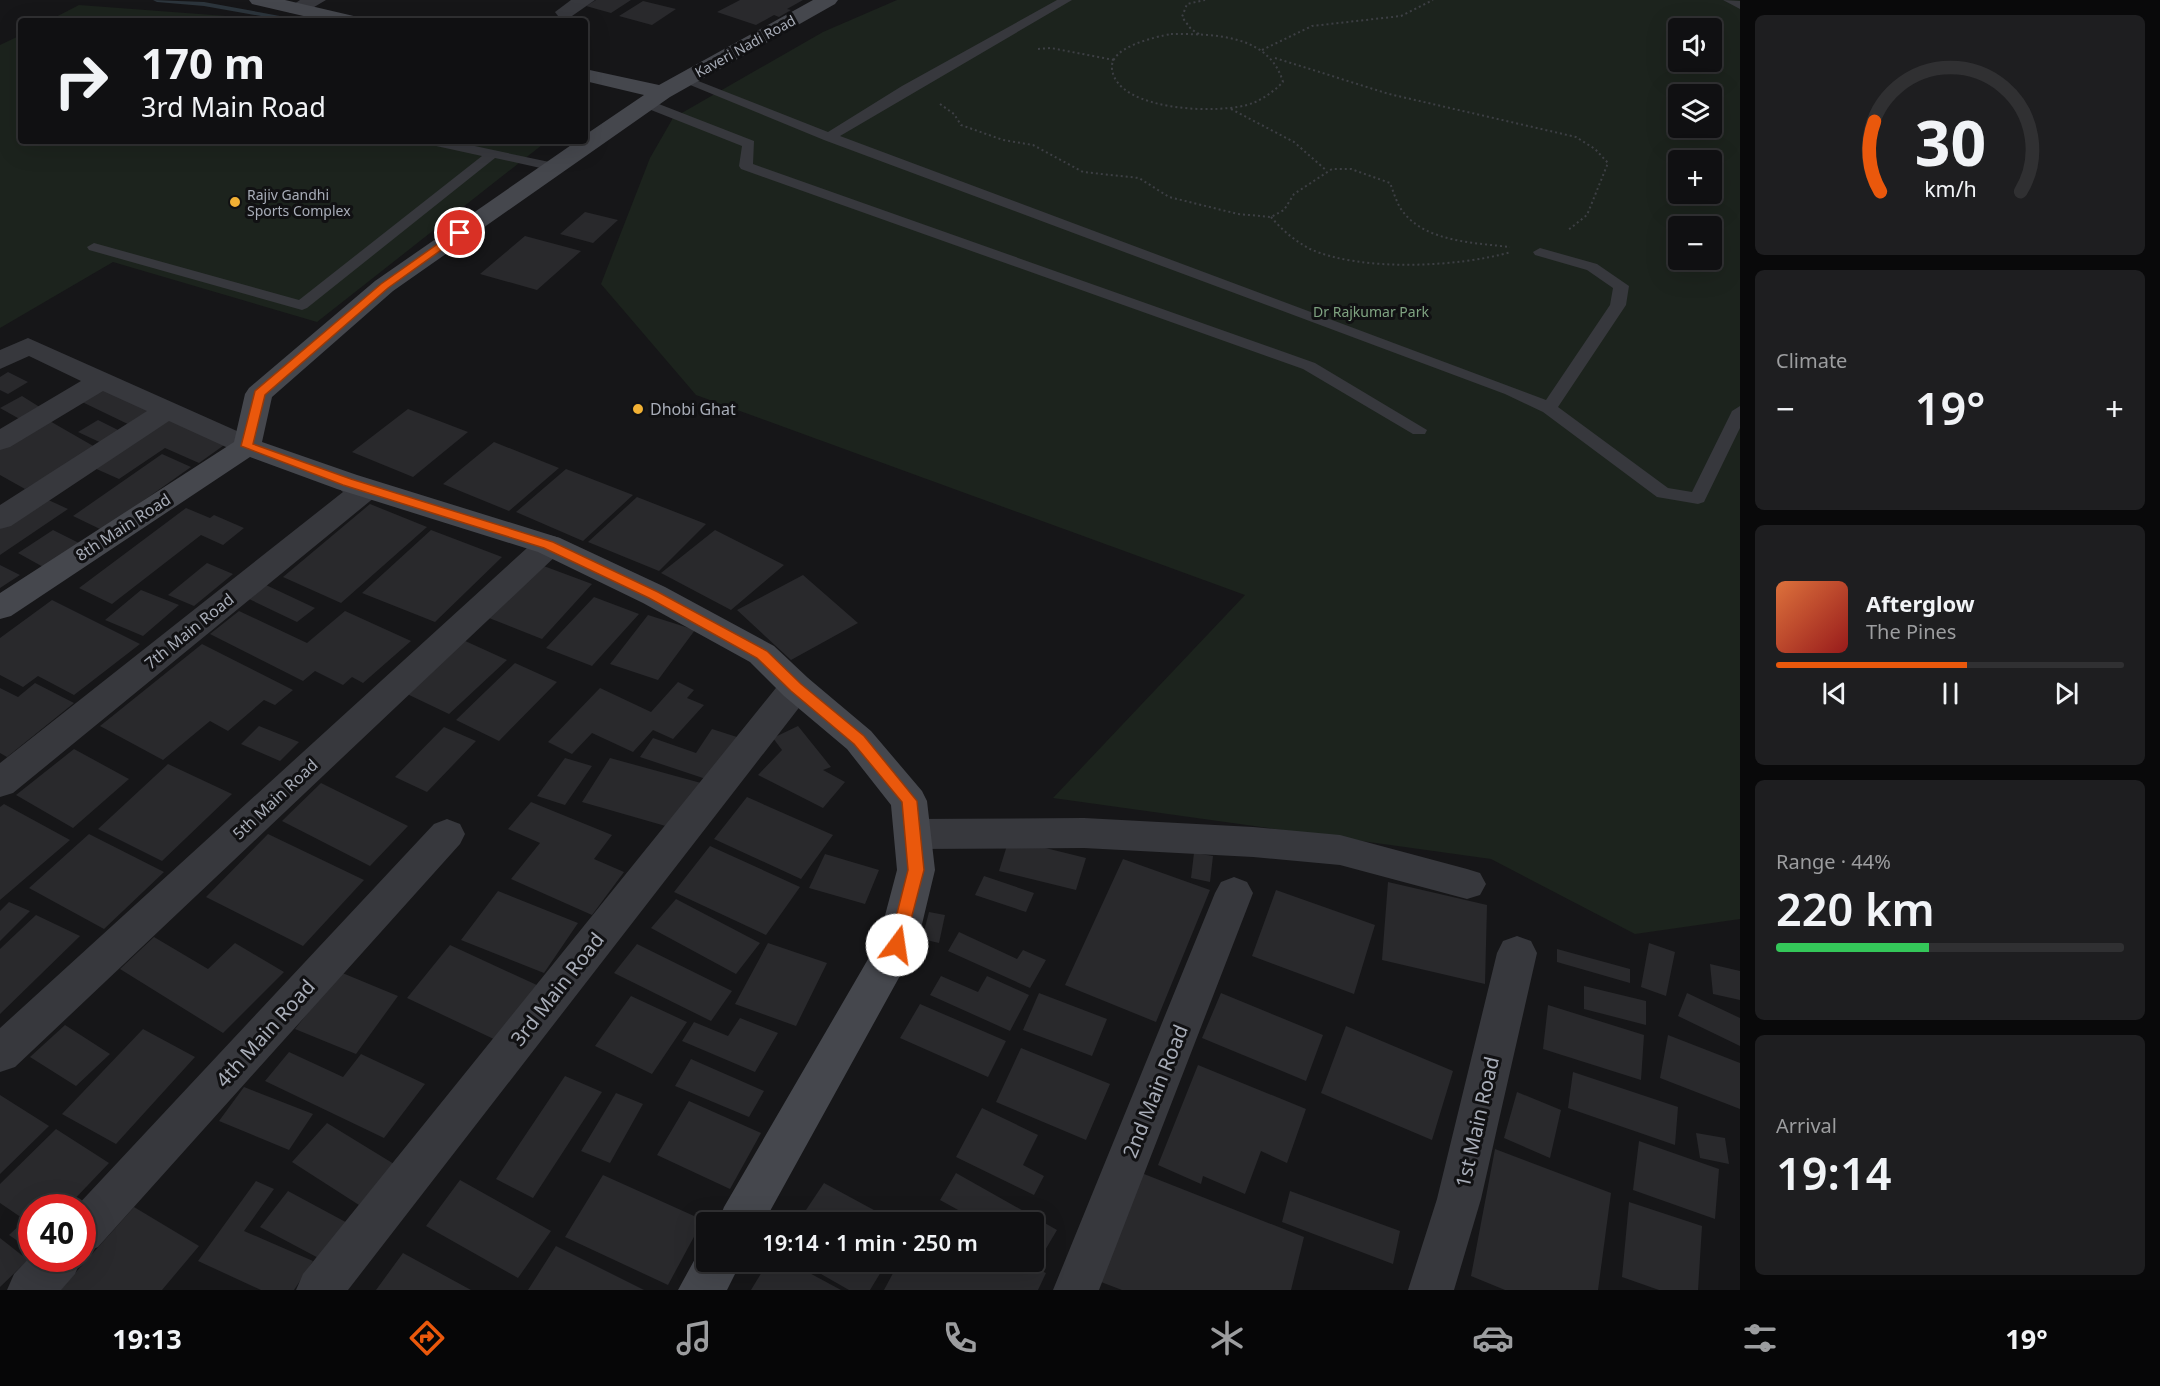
<!DOCTYPE html>
<meta charset="utf-8">
<style>
:root{--surface:#101012;--page:#1e1e20;--text:#f1f3f6;--muted:#9c9d9f;--line:#303032;--accent:#ea580c}
body{margin:0;font-family:"Noto Sans",sans-serif;background:var(--page);color:var(--text);height:100vh;display:flex;flex-direction:column;font-size:22px;white-space:nowrap}
*{box-sizing:border-box;margin:0}
p{font-size:20px;color:var(--muted)}
.icon{flex:none;width:33px;height:33px;fill:none;stroke:currentColor;stroke-width:2;stroke-linecap:round;stroke-linejoin:round}
.map{position:relative;flex:1;overflow:hidden}
.panel{display:flex;flex-direction:column;gap:15px;padding:15px;background:#09090a;width:420px}
.panel>*{flex:none}
.top-card{position:absolute;left:18px;top:18px;width:570px;height:126px;border-radius:6px;box-shadow:0 6px 24px #0002,0 0 0 2px var(--line);background:#101012;color:var(--text);overflow:hidden}
.controls{position:absolute;left:1668px;top:18px;display:grid;gap:12px}
.controls a{display:grid;place-items:center;width:54px;height:54px;border-radius:6px;background:var(--surface);box-shadow:0 6px 24px #0002,0 0 0 2px var(--line);font-size:30px}
.speed{position:absolute;left:18px;top:1194px;display:flex;gap:12px;font-size:30px;font-weight:700;text-align:center}
.speed>*{display:grid;place-content:center;width:78px;height:78px;border-radius:50%;background:var(--surface);box-shadow:0 6px 24px #0002,0 0 0 2px var(--line);line-height:1}
.speed .limit{border:9px solid #d22;background:#fff;color:#111}
.pin{position:absolute;display:grid;place-items:center;width:51px;height:51px;color:#fff;margin:-26px;border:3px solid #fff;border-radius:50%;box-shadow:0 2px 6px #0007}
.me{position:absolute;width:66px;margin:-33px;rotate:14deg;stroke-linejoin:round;filter:drop-shadow(0 0 4px #0008)}
.turn{display:flex;align-items:center;gap:21px;height:126px;padding:0 24px;font-size:27px}
.turn .icon{width:78px;height:78px;stroke-width:2.5}
.turn b{display:block;font-size:42px;line-height:51px}
.big{font-size:45px;font-weight:600;line-height:1.1}
.panel .card{flex:1;display:flex;flex-direction:column;justify-content:center;gap:9px;min-width:0;padding:0 21px;border-radius:9px;background:var(--page)}
.panel .dial{align-items:center;gap:0}
.dial svg{height:156px;overflow:visible;fill:none;stroke:var(--line);stroke-width:7;stroke-linecap:round;text-anchor:middle}
.dial text{fill:var(--text);stroke:none}
.song{display:flex;align-items:center;gap:18px}
.cover{width:72px;height:72px;border-radius:9px;background:linear-gradient(135deg,hsl(20 70% 55%),hsl(0 70% 35%))}
.played{height:6px;border-radius:3px;background:linear-gradient(90deg,var(--accent) 55%,var(--line) 55%)}
.keys{display:flex;justify-content:space-around;direction:ltr}
.heat{display:flex;justify-content:space-between;align-items:center;font-size:33px;direction:ltr}
.charge{height:9px;border-radius:4px;background:linear-gradient(90deg,#34c759 44%,var(--line) 0)}
.trip{position:absolute;left:696px;top:1212px;width:348px;height:60px;border-radius:6px;background:var(--surface);box-shadow:0 6px 24px #0002,0 0 0 2px var(--line);font-weight:600;line-height:60px;text-align:center}
.menu{display:flex;height:96px;justify-content:space-around;align-items:center;background:#060607;color:var(--muted)}
.menu .icon{width:42px;height:42px}
.menu .current{color:var(--accent)}
.menu b{font-size:27px;color:var(--text)}
main{display:flex;flex:1;min-height:0}
.map>svg:first-child{display:block}
.green{fill:#1c231d;fill-rule:evenodd}
.lines{fill:none;stroke-linecap:round;stroke-linejoin:round}
.stream{fill:#2c353c;fill-rule:evenodd}
.building{fill:#29292c}
.path{stroke:#3d3f44;stroke-width:2;stroke-dasharray:2 3;stroke-linecap:butt}
.lane{fill:#37383d;fill-rule:evenodd}
.street{fill:#37383d;fill-rule:evenodd}
.secondary{fill:#45474d;fill-rule:evenodd}
.route{fill:#ea580c;stroke:#983908;stroke-width:1.5}
.poi-dot{fill:#f2b134;stroke:#111113;stroke-width:2}
.labels{text-anchor:middle;dominant-baseline:central;stroke-width:6;stroke-linejoin:round;paint-order:stroke}
.far-street-label{font-size:14px;fill:#a8adb8;stroke:#111113}
.far-poi-label{font-size:14px;fill:#a8adb8;stroke:#111113;text-anchor:start}
.far-park-label{font-size:14px;fill:#7fa381;stroke:#111113}
.poi-label{font-size:16px;fill:#a8adb8;stroke:#111113;text-anchor:start}
.street-label{font-size:16px;fill:#a8adb8;stroke:#111113}
.near-street-label{font-size:20px;fill:#a8adb8;stroke:#111113}
</style>
<main>
<div class="map">
<svg width="1740" height="1290" viewBox="0 0 1740 1290">
<rect width="100%" height="100%" fill="#161618"/>
<!-- green -->
<path class="green" d="M897 0H1740V919L1635 934 1491 859 1053 798 1245 595 696 395 601 284 650 158 673 118 823 32ZM1678 28H1712V62H1678ZM1678 94H1712V128H1678ZM1678 160H1712V194H1678ZM1678 226H1712V260H1678Z
M79 5 291 21H48Z
M21 35V141H547L317 322 113 262 0 328V45Z"/>
<g class="lines">
<!-- stream -->
<path class="stream" d="M153 0 204 2 296 19 289 21 204 6 157 2Z"/>
</g>
<!-- building -->
<path class="building" d="M596 0H631L611 13 586 6Z
M740 0H803L787 9 791 10 779 17 774 15 756 25 717 12Z
M643 1 676 9 652 25 619 16Z
M585 212 618 220 593 243 560 234Z
M525 236 581 251 537 290 480 274Z
M8 372 28 382 8 394 0 390V377Z
M102 385 159 412 134 427 78 400Z
M22 396 46 411 25 422 0 408Z
M408 409 468 432 413 477 352 452Z
M166 417 227 443 199 463 165 448 119 479 92 467Z
M48 420 95 447 25 489 0 475V448Z
M98 420 126 434 108 446 78 432Z
M494 442 559 468 509 511 443 484Z
M162 454 191 467 102 530 73 516Z
M566 469 633 495 583 541 516 512Z
M637 497 706 524 659 571 588 542Z
M44 498 68 509 0 555V529Z
M370 504 427 527 341 603 283 577Z
M186 508 210 518 214 515 244 528 223 545 201 535 112 604 79 588Z
M53 530 81 544 45 568 18 553Z
M431 530 502 557 435 622 362 593Z
M715 530 784 565 731 610 661 573Z
M207 563 233 574 194 606 168 595Z
M0 565 20 575 0 588Z
M541 565 592 584 542 639 489 618Z
M803 575 858 623 791 660 737 610Z
M266 585 315 608 297 622 249 599Z
M141 590 179 605 143 636 105 620Z
M594 597 639 614 592 666 546 648Z
M52 600 140 644 74 695 38 676 23 687 0 675V638Z
M239 611 307 643 345 611 411 641 363 683 352 677 343 685 315 671 303 681 210 634Z
M648 615 695 630 658 680 610 664Z
M463 640 507 660 449 714 405 693Z
M202 644 293 690 275 705 264 700 228 731 210 721 163 760 100 726Z
M515 663 557 682 499 741 456 720Z
M678 682 694 690 687 698 704 705 673 739 653 730 633 752 592 733 572 754 548 742 600 688 651 712Z
M35 683 74 703 7 757 0 753V688L18 697Z
M259 726 299 742 280 761 241 744Z
M798 726 831 767 823 770 845 782 823 808 758 775 782 750 773 738Z
M444 727 476 741 427 792 395 777Z
M712 729 740 738 712 781 640 757 653 738 696 753Z
M74 749 129 779 73 828 16 795Z
M565 758 592 766 565 805 537 796Z
M610 758 701 783 676 829 582 802Z
M168 764 232 794 162 861 98 829Z
M321 783 408 826 370 866 282 821Z
M747 797 833 835 801 879 714 839Z
M531 802 612 835 594 859 624 872 592 915 511 879 540 843 508 829Z
M4 804 70 840 0 900V807Z
M89 834 164 872 104 929 29 888Z
M268 834 364 880 303 946 206 897Z
M1009 839 1086 858 1076 890 999 871Z
M710 846 800 887 766 935 674 892Z
M1194 853 1213 856 1210 882 1191 878Z
M825 854 879 870 865 904 809 888Z
M1123 859 1210 890 1156 1022 1065 985Z
M984 876 1034 893 1026 912 975 895Z
M1388 882 1487 905 1485 984 1382 960Z
M1276 890 1375 925 1354 994 1252 956Z
M498 891 578 923 544 973 461 940Z
M676 899 760 943 736 974 651 928Z
M9 902 30 911 0 941V911Z
M929 912 945 915 939 943 922 939Z
M36 915 80 936 0 1014V949Z
M959 932 1017 959 1023 950 1046 960 1030 988 948 951Z
M154 937 208 969 235 943 284 972 223 1033 120 969Z
M768 943 827 963 796 1026 735 1004Z
M1649 943 1675 952 1666 996 1641 987Z
M637 944 732 991 711 1021 614 973Z
M450 945 539 986 498 1041 407 998Z
M1557 949 1630 969V983L1557 962Z
M1710 964 1740 971V1000L1713 994Z
M340 972 398 996 356 1054 295 1029Z
M941 976 978 992 987 976 1029 995 1010 1031 930 995Z
M1584 986 1646 1001V1025L1584 1009Z
M1039 993 1107 1019 1092 1056 1023 1030Z
M1221 993 1323 1035 1306 1081 1202 1038Z
M1687 993 1740 1018V1046L1678 1016Z
M631 996 687 1022 652 1074 595 1046Z
M920 1004 1006 1041 988 1077 900 1038Z
M1548 1005 1644 1035 1641 1080 1543 1049Z
M740 1018 778 1033 755 1072 682 1041 694 1022 728 1036Z
M65 1025 110 1054 76 1086 30 1057Z
M1346 1026 1453 1071 1432 1140 1321 1093Z
M143 1029 195 1057 116 1144 62 1114Z
M1668 1035 1740 1063V1109L1660 1078Z
M1021 1048 1110 1084 1086 1140 996 1102Z
M289 1052 343 1077 361 1054 425 1084 384 1138 265 1081Z
M691 1059 764 1091 749 1117 675 1086Z
M1198 1065 1306 1109 1287 1163 1261 1151 1245 1194 1203 1176 1201 1184 1158 1165Z
M1573 1072 1678 1107 1675 1145 1568 1108Z
M565 1076 602 1092 533 1198 496 1179Z
M244 1087 313 1114 289 1150 219 1121Z
M1517 1092 1561 1110 1550 1158 1504 1138Z
M616 1093 643 1104 610 1163 581 1151Z
M0 1095 49 1126 0 1174Z
M689 1101 761 1133 730 1189 657 1155Z
M982 1108 1038 1135 1023 1165 1044 1176 1034 1195 956 1157Z
M327 1123 394 1164 359 1205 292 1162Z
M56 1129 109 1163 66 1208H32V1244L28 1248 9 1235 25 1220 0 1203V1184Z
M1696 1133 1725 1138 1729 1164 1700 1158Z
M1639 1141 1719 1169 1715 1219 1633 1190Z
M1495 1149 1611 1193 1598 1290H1505L1471 1276Z
M1139 1172 1304 1237 1291 1290H1122L1101 1282Z
M956 1173 1057 1230 1041 1257 1034 1253V1222H980L940 1200Z
M603 1175 703 1220 668 1285 565 1237Z
M460 1180 551 1231 518 1278 426 1226Z
M256 1181 274 1189 244 1231 313 1261 294 1290H261L198 1261Z
M824 1183 896 1222H798Z
M288 1191 353 1226 326 1262 260 1227Z
M1290 1191 1400 1231 1393 1264 1282 1222Z
M1629 1202 1702 1226 1698 1290H1659L1622 1277Z
M134 1207 199 1246 162 1290H60Z
M927 1212 947 1222H921Z
M0 1238 28 1260 0 1287Z
M556 1246 644 1290H528Z
M403 1253 471 1290H376Z
M768 1262H789L841 1290H751Z
M800 1262H887L870 1290H849Z
M899 1262H1023L1046 1273 1038 1290H884Z"/>
<g class="lines">
<!-- path -->
<path class="path" d="M1171 34C1213 34 1269 34 1283 82 1274 91 1265 98 1253 103 1223 115 1117 112 1112 69 1109 47 1155 37 1171 34Z
M1199 34 1191 29 1182 17 1187 4 1205 0
M1038 49 1051 48 1114 60
M1262 50 1312 26 1401 16 1433 0
M1275 58 1389 94 1576 137 1595 149 1608 163 1587 215 1567 231
M940 104 954 114 961 125 1003 140 1033 145 1083 172 1139 178 1169 197 1238 214 1271 217 1284 210 1294 194 1332 169H1351L1390 183C1394 193 1397 205 1404 213 1427 242 1476 243 1510 247
M1231 109 1294 142 1327 171
M1271 217C1282 230 1295 241 1310 249 1361 272 1459 267 1511 252"/>
<!-- lane -->
<path class="lane" d="M1057 0H1072L840 136 1546 400 1610 305 1613 288 1587 270 1535 255 1533 252 1540 248 1597 264 1629 286 1626 305 1558 407 1668 488 1692 492 1732 411 1740 406V428L1704 502 1698 504 1657 497 1543 412 1505 394 824 140 678 80 684 76 688 77 828 132 902 86Z
M1723 0 1740 1V9Z
M646 99 754 141 753 164 1315 363 1427 430 1425 434H1413L1303 369 741 169 739 166 742 146 641 106 640 103Z
M425 141H451L554 163 561 167 554 171 495 158 307 308 302 310 89 250 87 247 94 243 299 300 482 156 427 144Z"/>
<!-- street -->
<path class="street" d="M300 0H326L304 13H290L287 9Z
M571 0H595L572 16H558L555 12Z
M28 338 257 440 261 446 257 452 247 455 237 452 169 421 11 526 0 529V505L147 411 103 391 10 447 0 450V429L81 381 29 356 0 369V350Z
M347 473 375 483 379 490 375 497 13 793 0 797V763L343 492 332 482 337 475Z
M549 535 560 538 564 545 560 552 15 1067 0 1072V1028L538 538Z
M796 675 808 678 813 687 808 696 348 1290H296L303 1274 784 678Z
M1084 818 1253 827 1340 835 1467 869 1480 873 1486 884 1480 895 1467 899 1340 865 1253 857 1084 848 912 849 899 844 894 834 899 824 912 819Z
M447 819 460 824 465 834 460 844 98 1247 82 1254V1208H75L434 824Z
M1234 877 1247 882 1253 893 1099 1290H1053L1215 893 1221 882Z
M1517 936 1531 941 1537 953 1481 1199 1454 1290H1408L1437 1199 1497 953 1503 941Z
M32 1255V1258H82L75 1274 61 1290H7L14 1274Z"/>
<!-- secondary -->
<path class="secondary" d="M249 0H285L358 17 361 21H325L252 4Z
M813 0H838L835 4 670 97 393 291 272 397 262 442 357 475 560 538 665 587 774 646 808 678 871 731 922 791 927 801 935 870 917 945 764 1222H718L724 1207 878 942 897 870 891 805 847 749 784 696 750 662 643 603 538 552 337 489 250 457 11 616 0 619V593L234 442 245 394 249 388 375 281 577 141H585V135L644 95 585 81V69L659 85Z
M706 1244V1262H741L727 1290H678L702 1246Z"/>
</g>
<!-- route -->
<path class="route" d="M456 231 465 233 388 288 265 395 253 444 351 479 553 542 658 592 767 651 801 684 864 736 917 801 924 870 903 950H891L889 945 908 870 902 802 854 744 791 691 757 658 649 598 544 548 343 485 241 446 255 391 381 284Z"/>
<!-- markers -->
<g class="poi-dot">
<circle cx="235" cy="202" r="6"/>
<circle cx="638" cy="409" r="6"/>
</g>
<g class="labels">
<!-- far-street labels -->
<g class="far-street-label">
<text transform="translate(745 46) rotate(-29)">Kaveri Nadi Road</text>
</g>
<!-- far-poi labels -->
<g class="far-poi-label">
<text x="247" y="194">Rajiv Gandhi<tspan x="247" dy="16">Sports Complex</tspan></text>
</g>
<!-- far-park labels -->
<g class="far-park-label">
<text x="1371" y="311">Dr Rajkumar Park</text>
</g>
<!-- poi labels -->
<g class="poi-label">
<text x="650" y="409">Dhobi Ghat</text>
</g>
<!-- street labels -->
<g class="street-label">
<text transform="translate(123 527) rotate(-33)">8th Main Road</text>
<text transform="translate(189 631) rotate(-39)">7th Main Road</text>
<text transform="translate(275 799) rotate(-43)">5th Main Road</text>
</g>
<!-- near-street labels -->
<g class="near-street-label">
<text transform="translate(557 989) rotate(-52)">3rd Main Road</text>
<text transform="translate(265 1033) rotate(-48)">4th Main Road</text>
<text transform="translate(1155 1091) rotate(-68)">2nd Main Road</text>
<text transform="translate(1477 1122) rotate(-77)">1st Main Road</text>
</g>
</g>
</svg>
<div class="controls">
<a><svg class="icon" aria-label="sound" viewBox="0 0 24 24"><path d="M4 9h4l5-4v14l-5-4H4zM17 9q2 3 0 6"/></svg></a>
<a><svg class="icon" aria-label="layers" viewBox="0 0 24 24"><path d="M12 4l9 5-9 5-9-5zM3 14l9 5 9-5"/></svg></a>
<a>+</a>
<a>−</a>
</div>
<div class="speed"><div class="limit">40</div></div>
<div class="pin" style="left:460px;top:233px;background:#d93025"><svg class="icon" aria-label="arrive" viewBox="0 0 24 24"><path d="M6 21V4h12l-3 4 3 4H6"/></svg></div>
<svg class="me" style="left:897px;top:945px" viewBox="-20 -20 40 40"><circle r="19" fill="#fff"/><path d="M0-13L10 11 0 6-10 11z" fill="#ea580c"/></svg>
<div class="trip">19:14 · 1 min · 250 m</div>
<div class="top-card">
<div class="turn"><svg class="icon" aria-label="right" viewBox="0 0 24 24"><path d="M7 20v-9h11M14 6l5 5-5 5"/></svg><div><b>170 m</b>3rd Main Road</div></div>
</div>
</div>
<section class="panel">
<div class="card dial"><svg viewBox="0 0 100 80">
<path d="M14 69A42 42 0 1 1 86 69"/>
<path d="M14 69A42 42 0 0 1 11 33" stroke="#ea580c"/>
<text x="50" y="56" font-size="32" font-weight="700">30</text>
<text x="50" y="72" font-size="11">km/h</text>
</svg></div>
<div class="card"><p>Climate</p>
<div class="heat"><a>−</a><b class="big">19°</b><a>+</a></div>
</div>
<div class="card">
<div class="song"><i class="cover"></i><div><b>Afterglow</b><p>The Pines</p></div></div>
<div class="played"></div>
<div class="keys"><svg class="icon" aria-label="previous" viewBox="0 0 24 24"><path d="M18 5L8 12l10 7zM5 5v14"/></svg><svg class="icon" aria-label="pause" viewBox="0 0 24 24"><path d="M8 5v14M16 5v14"/></svg><svg class="icon" aria-label="next" viewBox="0 0 24 24"><path d="M6 5l10 7-10 7zM19 5v14"/></svg></div>
</div>
<div class="card"><p>Range · 44%</p><b class="big">220 km</b><div class="charge"></div></div>
<div class="card"><p>Arrival</p><b class="big">19:14</b></div>
</section>
</main>
<nav class="menu">
<b>19:13</b>
<svg class="icon current" aria-label="directions" viewBox="0 0 24 24"><path d="M12 3l9 9-9 9-9-9zM9 14v-3h6M13 9l2 2-2 2"/></svg>
<svg class="icon" aria-label="music" viewBox="0 0 24 24"><path d="M9 18V5l10-2v13"/><circle cx="6" cy="18" r="3"/><circle cx="16" cy="16" r="3"/></svg>
<svg class="icon" aria-label="phone" viewBox="0 0 24 24"><path d="M5 4h4l2 5-3 2q2 4 5 5l2-3 5 2v4C11 20 4 13 5 4z"/></svg>
<svg class="icon" aria-label="climate" viewBox="0 0 24 24"><path d="M12 3v18M4 7l16 10M4 17L20 7"/></svg>
<svg class="icon" aria-label="car" viewBox="0 0 24 24"><path d="M5 17H2v-5l4-1 3-4h7l3 4 3 1v5h-3M9 17h6M6 11h13"/><circle cx="7" cy="17" r="2"/><circle cx="17" cy="17" r="2"/></svg>
<svg class="icon" aria-label="filters" viewBox="0 0 24 24"><path d="M4 7h16M4 17h16"/><circle cx="9" cy="7" r="2"/><circle cx="15" cy="17" r="2"/></svg>
<b>19°</b>
</nav>
